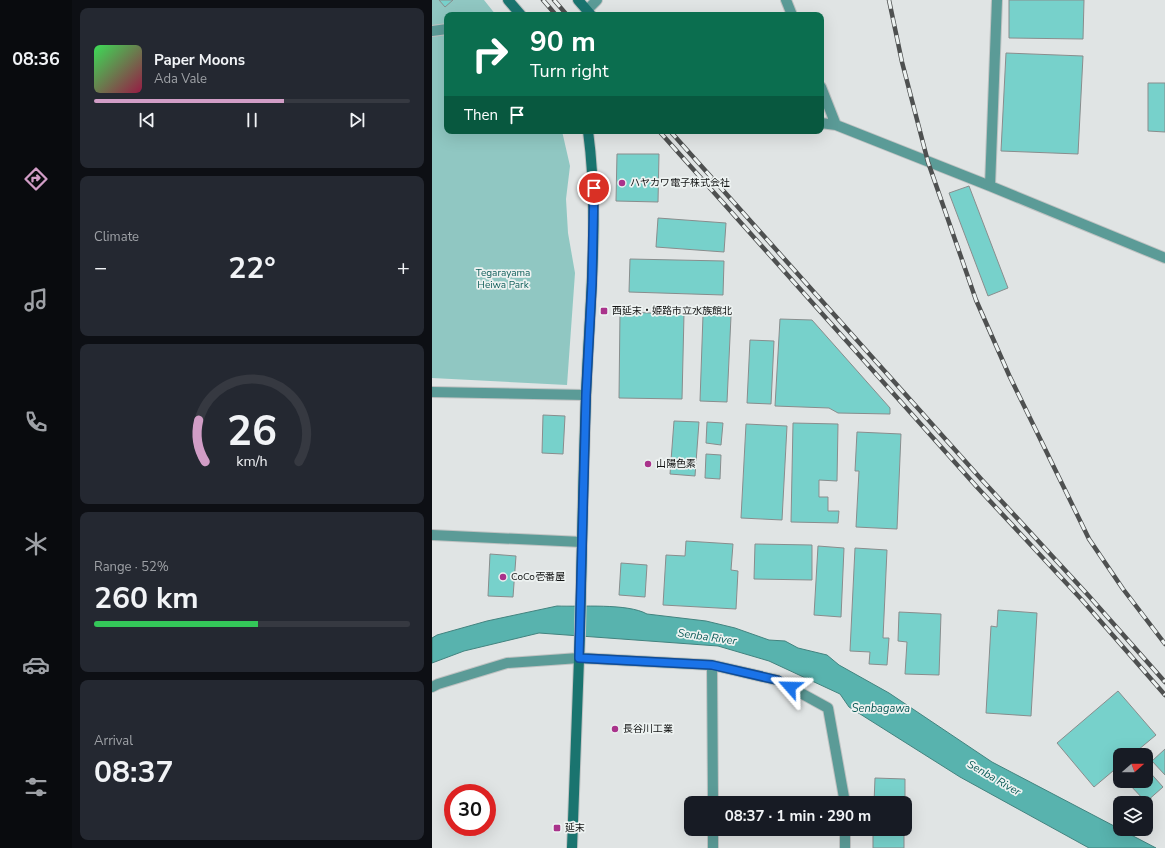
<!DOCTYPE html>
<meta charset="utf-8">
<style>
:root{--surface:#171b24;--page:#242831;--text:#f1f3f6;--muted:#9ea1a6;--line:#363941;--accent:#d19dc6}
body{margin:0;font-family:"Nunito Sans","Noto Sans JP",sans-serif;background:var(--page);color:var(--text);height:100vh;display:flex;flex-direction:column;font-size:15px;white-space:nowrap}
*{box-sizing:border-box;margin:0}
p{font-size:13px;color:var(--muted)}
.icon{flex:none;width:22px;height:22px;fill:none;stroke:currentColor;stroke-width:2;stroke-linecap:round;stroke-linejoin:round}
.map{position:relative;flex:1;overflow:hidden}
.panel{display:flex;flex-direction:column;gap:8px;padding:8px;background:#0d0f14;width:360px}
.panel>*{flex:none}
.hud{position:absolute;left:12px;top:12px;width:380px;height:122px;border-radius:8px;box-shadow:0 4px 16px #0002;background:#0b6e4f;color:#fff;overflow:hidden}
.needle{width:26px;rotate:70deg}
.controls{position:absolute;left:681px;top:748px;display:grid;gap:8px}
.controls a{display:grid;place-items:center;width:40px;height:40px;border-radius:8px;background:var(--surface);box-shadow:0 4px 16px #0002;font-size:20px}
.speed{position:absolute;left:12px;top:784px;display:flex;gap:8px;font-size:20px;font-weight:700;text-align:center}
.speed>*{display:grid;place-content:center;width:52px;height:52px;border-radius:50%;background:var(--surface);box-shadow:0 4px 16px #0002;line-height:1}
.speed .limit{border:6px solid #d22;background:#fff;color:#111}
.pin{position:absolute;display:grid;place-items:center;width:34px;height:34px;color:#fff;margin:-17px;border:2px solid #fff;border-radius:50%;box-shadow:0 1px 4px #0007}
.me{position:absolute;width:44px;margin:-22px;rotate:295deg;stroke-linejoin:round;filter:drop-shadow(0 0 3px #0008)}
.turn{display:flex;align-items:center;gap:14px;height:84px;padding:0 20px;font-size:18px}
.turn .icon{width:52px;height:52px;stroke-width:2.5}
.turn b{display:block;font-size:28px;line-height:34px}
.then{display:flex;align-items:center;height:38px;padding:0 20px;background:#0003;gap:8px;font-size:15px}
.big{font-size:30px;font-weight:700;line-height:1.1}
.panel .widget{flex:1;display:flex;flex-direction:column;justify-content:center;gap:6px;min-width:0;padding:0 14px;border-radius:8px;background:var(--page)}
.panel .dial{align-items:center;gap:0}
.dial svg{height:104px;overflow:visible;fill:none;stroke:var(--line);stroke-width:7;stroke-linecap:round;text-anchor:middle}
.dial text{fill:var(--text);stroke:none}
.song{display:flex;align-items:center;gap:12px}
.cover{width:48px;height:48px;border-radius:6px;background:linear-gradient(135deg,hsl(130 70% 55%),hsl(340 70% 35%))}
.played{height:4px;border-radius:2px;background:linear-gradient(90deg,var(--accent) 60%,var(--line) 60%)}
.keys{display:flex;justify-content:space-around;direction:ltr}
.heat{display:flex;justify-content:space-between;align-items:center;font-size:22px;direction:ltr}
.charge{height:6px;border-radius:3px;background:linear-gradient(90deg,#34c759 52%,var(--line) 0)}
.trip{position:absolute;left:252px;top:796px;width:228px;height:40px;border-radius:8px;background:var(--surface);box-shadow:0 4px 16px #0002;font-weight:700;line-height:40px;text-align:center}
main{display:flex;flex:1;min-height:0}
.tabs{display:flex;flex-direction:column;width:72px;justify-content:space-around;align-items:center;background:#090b0e;color:var(--muted)}
.tabs .icon{width:28px;height:28px}
.tabs .active{color:var(--accent)}
.tabs b{font-size:18px;color:var(--text)}
.map>svg:first-child{display:block}
.green{fill:#90c7c2}
.water{fill:#58b3ae;stroke:#43837f}
.building{fill:#77d1cb;stroke:#898d8d}
.lines{fill:none;stroke-linecap:round;stroke-linejoin:round}
.lane-casing{stroke:#bfc2c2;stroke-width:12}
.street-casing{stroke:#bfc2c2;stroke-width:12}
.secondary-casing{stroke:#bfc2c2;stroke-width:12}
.lane{stroke:#5b9b97;stroke-width:10}
.street{stroke:#5b9b97;stroke-width:10}
.secondary{stroke:#1a746f;stroke-width:10}
.rail-casing{stroke:#4e5050;stroke-width:4.5}
.rail{stroke:#edf2f1;stroke-width:3;stroke-dasharray:9;stroke-linecap:butt}
.route-casing{stroke:#114b97;stroke-width:10}
.route{stroke:#1a73e8;stroke-width:7}
.poi-dot{fill:#a9338b;stroke:#edf2f1;stroke-width:1.5}
.labels{text-anchor:middle;dominant-baseline:central;stroke-width:3.5;stroke-linejoin:round;paint-order:stroke}
.poi-label{font-size:10px;fill:#111212;stroke:#edf2f1;text-anchor:start}
.park-label{font-size:10px;fill:#13605c;stroke:#edf2f1}
.water-label{font-size:11px;font-style:italic;fill:#0b5b57;stroke:#edf2f1}
</style>
<main>
<nav class="tabs">
<b>08:36</b>
<svg class="icon active" aria-label="directions" viewBox="0 0 24 24"><path d="M12 3l9 9-9 9-9-9zM9 14v-3h6M13 9l2 2-2 2"/></svg>
<svg class="icon" aria-label="music" viewBox="0 0 24 24"><path d="M9 18V5l10-2v13"/><circle cx="6" cy="18" r="3"/><circle cx="16" cy="16" r="3"/></svg>
<svg class="icon" aria-label="phone" viewBox="0 0 24 24"><path d="M5 4h4l2 5-3 2q2 4 5 5l2-3 5 2v4C11 20 4 13 5 4z"/></svg>
<svg class="icon" aria-label="climate" viewBox="0 0 24 24"><path d="M12 3v18M4 7l16 10M4 17L20 7"/></svg>
<svg class="icon" aria-label="car" viewBox="0 0 24 24"><path d="M5 17H2v-5l4-1 3-4h7l3 4 3 1v5h-3M9 17h6M6 11h13"/><circle cx="7" cy="17" r="2"/><circle cx="17" cy="17" r="2"/></svg>
<svg class="icon" aria-label="filters" viewBox="0 0 24 24"><path d="M4 7h16M4 17h16"/><circle cx="9" cy="7" r="2"/><circle cx="15" cy="17" r="2"/></svg>
</nav>
<section class="panel">
<div class="widget">
<div class="song"><i class="cover"></i><div><b>Paper Moons</b><p>Ada Vale</p></div></div>
<div class="played"></div>
<div class="keys"><svg class="icon" aria-label="previous" viewBox="0 0 24 24"><path d="M18 5L8 12l10 7zM5 5v14"/></svg><svg class="icon" aria-label="pause" viewBox="0 0 24 24"><path d="M8 5v14M16 5v14"/></svg><svg class="icon" aria-label="next" viewBox="0 0 24 24"><path d="M6 5l10 7-10 7zM19 5v14"/></svg></div>
</div>
<div class="widget"><p>Climate</p>
<div class="heat"><a>−</a><b class="big">22°</b><a>+</a></div>
</div>
<div class="widget dial"><svg viewBox="0 0 100 80">
<path d="M14 69A42 42 0 1 1 86 69"/>
<path d="M14 69A42 42 0 0 1 9 37" stroke="#d19dc6"/>
<text x="50" y="56" font-size="32" font-weight="700">26</text>
<text x="50" y="72" font-size="11">km/h</text>
</svg></div>
<div class="widget"><p>Range · 52%</p><b class="big">260 km</b><div class="charge"></div></div>
<div class="widget"><p>Arrival</p><b class="big">08:37</b></div>
</section>
<div class="map">
<svg width="733" height="848" viewBox="0 0 733 848">
<rect width="100%" height="100%" fill="#e0e4e4"/>
<!-- green -->
<path class="green" d="M0 0H52L64 15H15V131H130L138 166 134 199 136 233 143 273 135 385 0 378Z"/>
<!-- water -->
<path class="water" d="M125 606C149 607 195 603 215 614L274 621 303 628 337 640 353 641 366 648 395 655 407 665 457 693 560 762 724 848H657L528 777 417 707 408 694 337 661 286 646 107 633 32 651 0 663V638L5 635 55 621Z"/>
<!-- building -->
<path class="building" d="M7 0H21L13 7Z
M577 0H652L651 39 577 38Z
M574 53 651 56 646 154 569 151Z
M716 83H733V132L716 131Z
M185 154H227L226 202 184 201Z
M537 186 576 288 556 296 517 193Z
M226 218 294 223 292 252 224 247Z
M198 259 292 261 291 295 197 292Z
M188 312 252 314 250 399 187 398Z
M271 315 299 316 295 402 268 401Z
M348 319 380 320 458 408V414L406 413 397 408 343 406Z
M318 340 342 341 339 404 315 403Z
M111 415 133 416 131 454 110 453Z
M242 421 267 422 263 476 238 474Z
M275 422 291 423 289 445 274 443Z
M361 423 406 424 405 481 387 480V497H396V511H407L406 523 359 522Z
M314 424 355 426 350 520 309 518Z
M425 432 469 434 465 529 424 527 427 471H423Z
M274 454 289 455 288 479 273 478Z
M254 541 301 544 299 570 306 571 304 609 231 605 234 555 253 556Z
M323 544 380 545V580L322 579Z
M386 546 412 548 409 617 382 615Z
M423 548 455 550 451 638H457L455 665 437 664 438 652 418 651Z
M58 554 84 556 81 597 56 596Z
M189 563 215 565 213 597 187 595Z
M566 610 605 613 599 716 554 713 559 626 565 627Z
M467 612 509 614 507 675 473 674 475 642 466 641Z
M686 691 724 735 700 755H688V765L662 787 625 743Z
M733 749V775L720 761Z
M714 768 731 787 714 802 696 783 698 781H714Z
M443 778 473 779V803H442Z
M441 829H472V848H441Z"/>
<g class="lines">
<defs>
<path id="lane" d="M0 31 15 29"/>
<path id="street" d="M354 0 360 15
M155 10 165 0
M389 87 404 125 558 186 733 258
M389 123 404 125
M558 186 565 0
M0 392 154 395
M0 535 150 542
M280 665 281 803
M0 687 6 684 75 663 147 658 280 665 345 680 396 708 413 803
M281 829V848
M413 848V829"/>
<path id="secondary" d="M76 0 89 15
M146 0 159 15
M140 848C143 776 146 704 148 632 150 554 151 476 154 397 157 309 168 219 156 131"/>
</defs>
<!-- lane casing -->
<use href="#lane" class="lane-casing"/>
<!-- street casing -->
<use href="#street" class="street-casing"/>
<!-- secondary casing -->
<use href="#secondary" class="secondary-casing"/>
<!-- lane -->
<use href="#lane" class="lane"/>
<!-- street -->
<use href="#street" class="street"/>
<!-- secondary -->
<use href="#secondary" class="secondary"/>
<defs>
<path id="rail" d="M111 0 124 15
M122 0 135 15
M457 0 470 62 496 162 544 300 577 375 657 539 691 589 733 644
M227 131 544 486 650 600 733 695
M238 131 550 480 656 595 733 682"/>
</defs>
<!-- rail casing -->
<use href="#rail" class="rail-casing"/>
<!-- rail -->
<use href="#rail" class="rail"/>
</g>
<g class="lines">
<defs>
<path id="route" d="M162 188 160 283 154 395 147 658 280 665 345 680 358 687"/>
</defs>
<!-- route casing -->
<use href="#route" class="route-casing"/>
<!-- route -->
<use href="#route" class="route"/>
</g>
<!-- markers -->
<g class="poi-dot">
<circle cx="190" cy="183" r="4"/>
<rect x="168" y="307" width="8" height="8" rx="2"/>
<circle cx="216" cy="464" r="4"/>
<circle cx="71" cy="577" r="4"/>
<circle cx="183" cy="729" r="4"/>
<rect x="121" y="824" width="8" height="8" rx="2"/>
</g>
<g class="labels">
<!-- poi labels -->
<g class="poi-label">
<text x="198" y="183">ハヤカワ電子株式会社</text>
<text x="180" y="311">西延末・姫路市立水族館北</text>
<text x="224" y="464">山陽色素</text>
<text x="79" y="577">CoCo壱番屋</text>
<text x="191" y="729">長谷川工業</text>
<text x="133" y="828">延末</text>
</g>
<!-- park labels -->
<g class="park-label">
<text x="71" y="273">Tegarayama<tspan x="71" dy="12">Heiwa Park</tspan></text>
</g>
<!-- water labels -->
<g class="water-label">
<text transform="translate(275 637) rotate(8)">Senba River</text>
<text x="449" y="708">Senbagawa</text>
<text transform="translate(562 778) rotate(30)">Senba River</text>
</g>
</g>
</svg>
<div class="controls">
<a><svg class="needle" viewBox="-14 -14 28 28"><path d="M0-13l5 13h-10z" fill="#e53935"/><path d="M0 13l5-13h-10z" fill="#9ea1a6"/></svg></a>
<a><svg class="icon" aria-label="layers" viewBox="0 0 24 24"><path d="M12 4l9 5-9 5-9-5zM3 14l9 5 9-5"/></svg></a>
</div>
<div class="speed"><div class="limit">30</div></div>
<div class="pin" style="left:162px;top:188px;background:#d93025"><svg class="icon" aria-label="arrive" viewBox="0 0 24 24"><path d="M6 21V4h12l-3 4 3 4H6"/></svg></div>
<svg class="me" style="left:358px;top:687px" viewBox="-20 -20 40 40"><path d="M0-17L14 15 0 8-14 15z" fill="#1a73e8" stroke="#fff" stroke-width="4"/></svg>
<div class="trip">08:37 · 1 min · 290 m</div>
<div class="hud">
<div class="turn"><svg class="icon" aria-label="right" viewBox="0 0 24 24"><path d="M7 20v-9h11M14 6l5 5-5 5"/></svg><div><b>90 m</b>Turn right</div></div>
<div class="then">Then<svg class="icon" aria-label="arrive" viewBox="0 0 24 24"><path d="M6 21V4h12l-3 4 3 4H6"/></svg></div>
</div>
</div>
</main>
